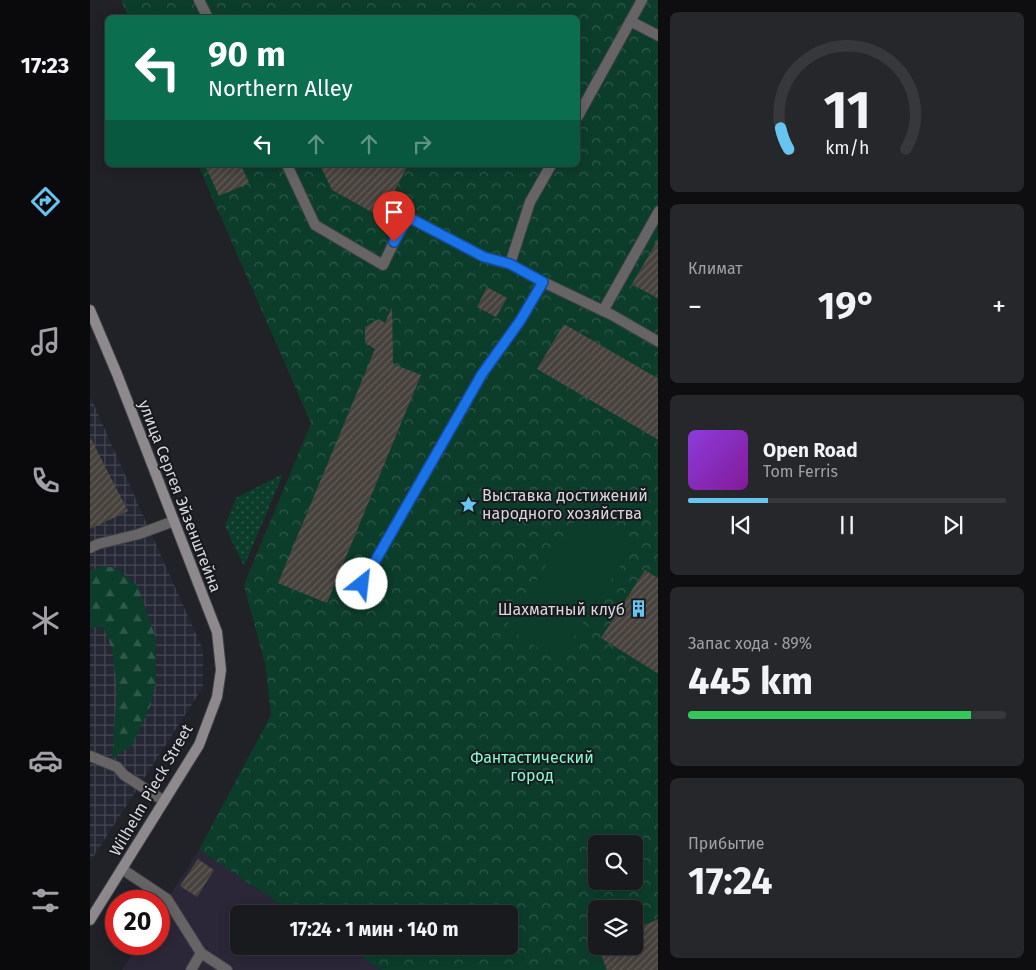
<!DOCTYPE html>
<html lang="ru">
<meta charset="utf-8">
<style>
:root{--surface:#191a1e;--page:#26272b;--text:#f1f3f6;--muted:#9fa1a4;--line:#37383c;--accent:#68c4f0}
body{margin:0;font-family:"Fira Sans",sans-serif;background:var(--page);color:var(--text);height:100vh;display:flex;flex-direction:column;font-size:19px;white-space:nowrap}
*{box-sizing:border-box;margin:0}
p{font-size:16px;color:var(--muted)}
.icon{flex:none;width:28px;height:28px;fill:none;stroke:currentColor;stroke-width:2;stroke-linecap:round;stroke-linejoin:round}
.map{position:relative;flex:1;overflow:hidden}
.details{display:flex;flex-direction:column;gap:12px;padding:12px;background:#0e0e10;width:378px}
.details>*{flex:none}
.top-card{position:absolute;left:15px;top:15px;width:475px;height:152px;border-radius:8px;box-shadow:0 2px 12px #0003,0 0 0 1px var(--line);background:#0b6e4f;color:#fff;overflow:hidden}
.tools{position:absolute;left:498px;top:835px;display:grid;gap:10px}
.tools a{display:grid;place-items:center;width:55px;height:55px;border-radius:8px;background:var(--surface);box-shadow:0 2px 12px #0003,0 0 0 1px var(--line);font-size:25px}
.speed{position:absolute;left:15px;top:890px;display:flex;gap:10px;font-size:25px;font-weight:700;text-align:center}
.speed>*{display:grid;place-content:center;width:65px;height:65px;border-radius:50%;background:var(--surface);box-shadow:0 2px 12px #0003,0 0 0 1px var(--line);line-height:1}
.speed .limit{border:8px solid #d22;background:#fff;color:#111}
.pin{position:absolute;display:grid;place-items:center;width:42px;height:42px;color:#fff;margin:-51px -21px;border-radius:50% 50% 50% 0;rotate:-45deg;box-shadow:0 0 5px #0007}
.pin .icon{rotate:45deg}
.me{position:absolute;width:55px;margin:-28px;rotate:29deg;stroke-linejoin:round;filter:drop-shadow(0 0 4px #0008)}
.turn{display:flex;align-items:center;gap:18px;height:105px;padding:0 20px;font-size:22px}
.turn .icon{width:65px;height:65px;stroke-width:2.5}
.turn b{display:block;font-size:35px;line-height:42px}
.lanes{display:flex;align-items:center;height:48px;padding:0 20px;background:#0003;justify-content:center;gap:25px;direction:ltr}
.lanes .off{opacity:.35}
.big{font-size:38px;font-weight:700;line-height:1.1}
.details .widget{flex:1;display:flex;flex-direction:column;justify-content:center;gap:8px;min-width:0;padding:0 18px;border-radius:8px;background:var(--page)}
.details .dial{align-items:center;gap:0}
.dial svg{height:130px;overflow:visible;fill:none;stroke:var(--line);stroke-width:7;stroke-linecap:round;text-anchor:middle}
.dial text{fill:var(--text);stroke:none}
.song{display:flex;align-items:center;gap:15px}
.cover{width:60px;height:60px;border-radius:8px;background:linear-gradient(135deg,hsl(270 70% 55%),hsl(290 70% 35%))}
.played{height:5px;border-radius:2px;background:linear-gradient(90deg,var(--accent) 25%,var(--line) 25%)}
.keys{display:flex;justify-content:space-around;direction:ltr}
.heat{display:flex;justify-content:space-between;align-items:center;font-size:28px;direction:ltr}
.charge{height:8px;border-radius:4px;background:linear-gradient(90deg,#34c759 89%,var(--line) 0)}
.trip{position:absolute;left:140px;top:905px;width:288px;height:50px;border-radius:8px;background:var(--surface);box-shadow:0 2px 12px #0003,0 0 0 1px var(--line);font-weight:700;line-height:50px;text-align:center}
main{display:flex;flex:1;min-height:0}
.menu{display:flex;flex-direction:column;width:90px;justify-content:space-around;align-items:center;background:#0a0a0c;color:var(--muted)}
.menu .icon{width:35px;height:35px}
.menu .active{color:var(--accent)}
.menu b{font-size:22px;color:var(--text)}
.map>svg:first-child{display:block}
.industrial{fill:url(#industrial-grid)}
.education{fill:#2b2738}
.grass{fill:url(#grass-dots)}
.forest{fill:url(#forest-firs)}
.park{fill:url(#park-crowns);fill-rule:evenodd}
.pitch{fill:#0c3d2b}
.building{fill:url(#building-hatch)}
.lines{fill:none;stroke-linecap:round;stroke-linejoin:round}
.lane-casing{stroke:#3e3f45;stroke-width:12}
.secondary-casing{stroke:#3e3f45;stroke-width:12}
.lane{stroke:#676466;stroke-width:10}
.secondary{stroke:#8e898d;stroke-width:10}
.route-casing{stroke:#114b97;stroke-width:12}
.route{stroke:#1a73e8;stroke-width:9}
.labels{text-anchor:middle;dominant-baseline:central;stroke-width:4;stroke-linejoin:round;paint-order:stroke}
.poi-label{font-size:16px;fill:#d7d8dc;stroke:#17191f;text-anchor:start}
.street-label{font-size:16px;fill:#d7d8dc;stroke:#17191f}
.park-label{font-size:16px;fill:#88faca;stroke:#17191f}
</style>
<main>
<nav class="menu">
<b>17:23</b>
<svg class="icon active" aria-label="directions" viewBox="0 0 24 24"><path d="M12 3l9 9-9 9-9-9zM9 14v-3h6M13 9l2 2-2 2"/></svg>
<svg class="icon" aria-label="music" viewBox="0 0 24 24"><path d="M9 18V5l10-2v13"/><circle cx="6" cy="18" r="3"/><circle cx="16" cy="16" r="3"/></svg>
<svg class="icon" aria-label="phone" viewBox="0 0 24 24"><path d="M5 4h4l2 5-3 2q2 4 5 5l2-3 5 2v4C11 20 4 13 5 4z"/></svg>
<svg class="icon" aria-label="climate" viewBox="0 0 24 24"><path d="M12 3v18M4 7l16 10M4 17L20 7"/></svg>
<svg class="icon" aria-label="car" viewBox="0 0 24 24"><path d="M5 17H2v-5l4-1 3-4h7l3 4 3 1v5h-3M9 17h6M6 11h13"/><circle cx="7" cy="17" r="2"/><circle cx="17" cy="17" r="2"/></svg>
<svg class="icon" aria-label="filters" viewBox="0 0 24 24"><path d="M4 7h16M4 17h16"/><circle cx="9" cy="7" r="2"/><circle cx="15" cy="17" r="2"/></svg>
</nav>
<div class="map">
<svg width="569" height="970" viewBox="0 0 569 970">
<defs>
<pattern id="industrial-grid" width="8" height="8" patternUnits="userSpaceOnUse" patternTransform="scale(1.25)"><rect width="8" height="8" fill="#252834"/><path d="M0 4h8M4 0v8" fill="none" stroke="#444651"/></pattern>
<pattern id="grass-dots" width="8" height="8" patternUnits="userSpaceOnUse" patternTransform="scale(1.25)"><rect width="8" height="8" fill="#0c3d2b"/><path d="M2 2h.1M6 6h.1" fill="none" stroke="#2f5849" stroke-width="1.8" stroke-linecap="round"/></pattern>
<pattern id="forest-firs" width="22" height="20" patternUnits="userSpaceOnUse" patternTransform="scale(1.25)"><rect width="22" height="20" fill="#0c3d2b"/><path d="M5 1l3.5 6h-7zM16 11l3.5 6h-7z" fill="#2f5849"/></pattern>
<pattern id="park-crowns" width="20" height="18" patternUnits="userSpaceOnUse" patternTransform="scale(1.25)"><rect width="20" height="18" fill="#0c3d2b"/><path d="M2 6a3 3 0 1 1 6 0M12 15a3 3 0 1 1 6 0" fill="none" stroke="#2f5849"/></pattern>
<pattern id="building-hatch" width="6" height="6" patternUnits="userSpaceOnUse" patternTransform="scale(1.25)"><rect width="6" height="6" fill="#48423d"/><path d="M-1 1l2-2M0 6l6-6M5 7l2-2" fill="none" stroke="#625d58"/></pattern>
</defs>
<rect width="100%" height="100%" fill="#212228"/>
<!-- industrial -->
<path class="industrial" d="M0 396 113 650V687L0 862Z"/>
<!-- education -->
<path class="education" d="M109 850 205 914H149V946H255L291 970H32L49 944H69V912Z"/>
<!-- grass -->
<path class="grass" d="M193 474 154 566 135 526 146 498Z"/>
<!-- forest -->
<path class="forest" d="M13 566 26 568 48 586 66 639V681L60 707 42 745 22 759 27 689 22 648 12 625 0 629V571Z"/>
<!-- park -->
<path class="park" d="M31 0H568V970H291L255 946H419V914H205L109 850 181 715 176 668 154 585 221 423 108 165H488V18H39ZM506 844H544V881H506ZM506 909H544V946H506Z"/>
<!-- pitch -->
<path class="pitch" d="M493 509 545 543 468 661 416 627Z"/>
<!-- building -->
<path class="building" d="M115 165H151L159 183 129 196Z
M230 165H318L291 217 242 190Z
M569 238V299L542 284Z
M397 287 417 298 406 317 387 307Z
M302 307 303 364 331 375 237 603 188 583 285 349 275 343V327L289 319 295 323Z
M474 324 569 379V440L447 369Z
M0 437 38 511 0 529Z
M555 570 569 579V674L511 638Z
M108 859 124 870 107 897 90 886Z
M569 919V970H517L508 946H544V929Z"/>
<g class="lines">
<defs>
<path id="lane" d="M109 0 118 18
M540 21 569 36
M488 116 552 0
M197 165 225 225 293 265 304 242 318 217 394 257 420 264 453 282 522 315 569 342
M420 264 440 202 461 165
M513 311 569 211
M0 548 8 544 49 534 84 521
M272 584 392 374 430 321 453 282
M0 756 27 767 34 775 74 801
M32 869 77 899 111 953 137 970
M101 970 111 953"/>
<path id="secondary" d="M0 310 27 374 127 632 131 670 127 697 109 745 0 920"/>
</defs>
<!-- lane casing -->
<use href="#lane" class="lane-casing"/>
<!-- secondary casing -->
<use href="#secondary" class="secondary-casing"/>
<!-- lane -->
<use href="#lane" class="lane"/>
<!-- secondary -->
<use href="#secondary" class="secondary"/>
</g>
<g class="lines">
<defs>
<path id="route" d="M272 584 392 374 430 321 453 282 420 264 394 257 318 217 304 242"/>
</defs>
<!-- route casing -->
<use href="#route" class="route-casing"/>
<!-- route -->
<use href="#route" class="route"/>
</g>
<!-- icons -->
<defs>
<symbol id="sight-bare" viewBox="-9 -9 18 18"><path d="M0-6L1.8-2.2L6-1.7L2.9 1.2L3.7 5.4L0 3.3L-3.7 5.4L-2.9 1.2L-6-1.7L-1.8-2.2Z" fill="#68c4f0" stroke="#17191f" stroke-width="2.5" paint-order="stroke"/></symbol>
<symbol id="building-bare" viewBox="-9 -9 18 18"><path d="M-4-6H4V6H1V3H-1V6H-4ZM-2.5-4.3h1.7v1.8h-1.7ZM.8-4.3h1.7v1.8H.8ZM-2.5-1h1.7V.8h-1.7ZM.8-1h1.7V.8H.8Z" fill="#68c4f0" stroke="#17191f" stroke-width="2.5" paint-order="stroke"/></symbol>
</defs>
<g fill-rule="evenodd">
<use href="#sight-bare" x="366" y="492" width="25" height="25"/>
<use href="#building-bare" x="536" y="596" width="25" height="25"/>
</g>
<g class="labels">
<!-- poi labels -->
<g class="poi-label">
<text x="392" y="495">Выставка достижений<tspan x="392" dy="18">народного хозяйства</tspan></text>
<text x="535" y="609" text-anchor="end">Шахматный клуб</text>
</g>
<!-- street labels -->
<g class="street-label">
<text transform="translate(90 496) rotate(69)">улица Сергея Эйзенштейна</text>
<text transform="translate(61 790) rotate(-60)">Wilhelm Pieck Street</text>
</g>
<!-- park labels -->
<g class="park-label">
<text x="442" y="757">Фантастический<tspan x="442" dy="18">город</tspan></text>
</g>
</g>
</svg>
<div class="tools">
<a><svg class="icon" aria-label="search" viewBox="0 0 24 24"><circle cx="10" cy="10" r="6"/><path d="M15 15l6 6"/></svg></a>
<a><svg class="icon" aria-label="layers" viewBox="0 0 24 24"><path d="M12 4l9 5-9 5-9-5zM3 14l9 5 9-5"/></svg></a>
</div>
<div class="speed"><div class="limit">20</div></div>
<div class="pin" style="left:304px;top:242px;background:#d93025"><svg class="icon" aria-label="arrive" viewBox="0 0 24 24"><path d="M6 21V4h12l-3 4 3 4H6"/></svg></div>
<svg class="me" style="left:272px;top:584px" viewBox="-20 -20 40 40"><circle r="19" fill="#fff"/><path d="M0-13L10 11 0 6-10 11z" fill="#1a73e8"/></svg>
<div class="trip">17:24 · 1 мин · 140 m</div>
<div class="top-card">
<div class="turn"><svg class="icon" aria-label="left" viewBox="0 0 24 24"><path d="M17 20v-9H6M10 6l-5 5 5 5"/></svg><div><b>90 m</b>Northern Alley</div></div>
<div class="lanes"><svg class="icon" aria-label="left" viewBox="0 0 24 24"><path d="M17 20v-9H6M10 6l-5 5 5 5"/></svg><svg class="icon off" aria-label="ahead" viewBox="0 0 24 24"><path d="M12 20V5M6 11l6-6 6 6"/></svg><svg class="icon off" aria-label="ahead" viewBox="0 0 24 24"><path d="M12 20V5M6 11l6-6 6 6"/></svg><svg class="icon off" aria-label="right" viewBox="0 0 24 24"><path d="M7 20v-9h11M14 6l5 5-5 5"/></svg></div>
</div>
</div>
<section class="details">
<div class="widget dial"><svg viewBox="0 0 100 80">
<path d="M14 69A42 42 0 1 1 86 69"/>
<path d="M14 69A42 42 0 0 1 9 56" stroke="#68c4f0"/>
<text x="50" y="56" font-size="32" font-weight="700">11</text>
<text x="50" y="72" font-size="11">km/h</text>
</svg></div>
<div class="widget"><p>Климат</p>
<div class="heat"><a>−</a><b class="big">19°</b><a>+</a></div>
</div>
<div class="widget">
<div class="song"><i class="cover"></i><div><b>Open Road</b><p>Tom Ferris</p></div></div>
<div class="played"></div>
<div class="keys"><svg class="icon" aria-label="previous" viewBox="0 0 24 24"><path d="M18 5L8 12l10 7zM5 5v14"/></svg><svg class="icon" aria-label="pause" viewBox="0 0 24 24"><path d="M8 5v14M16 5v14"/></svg><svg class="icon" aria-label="next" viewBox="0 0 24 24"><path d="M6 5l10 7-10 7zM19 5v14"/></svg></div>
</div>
<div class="widget"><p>Запас хода · 89%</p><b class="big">445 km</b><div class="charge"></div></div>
<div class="widget"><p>Прибытие</p><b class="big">17:24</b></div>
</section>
</main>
